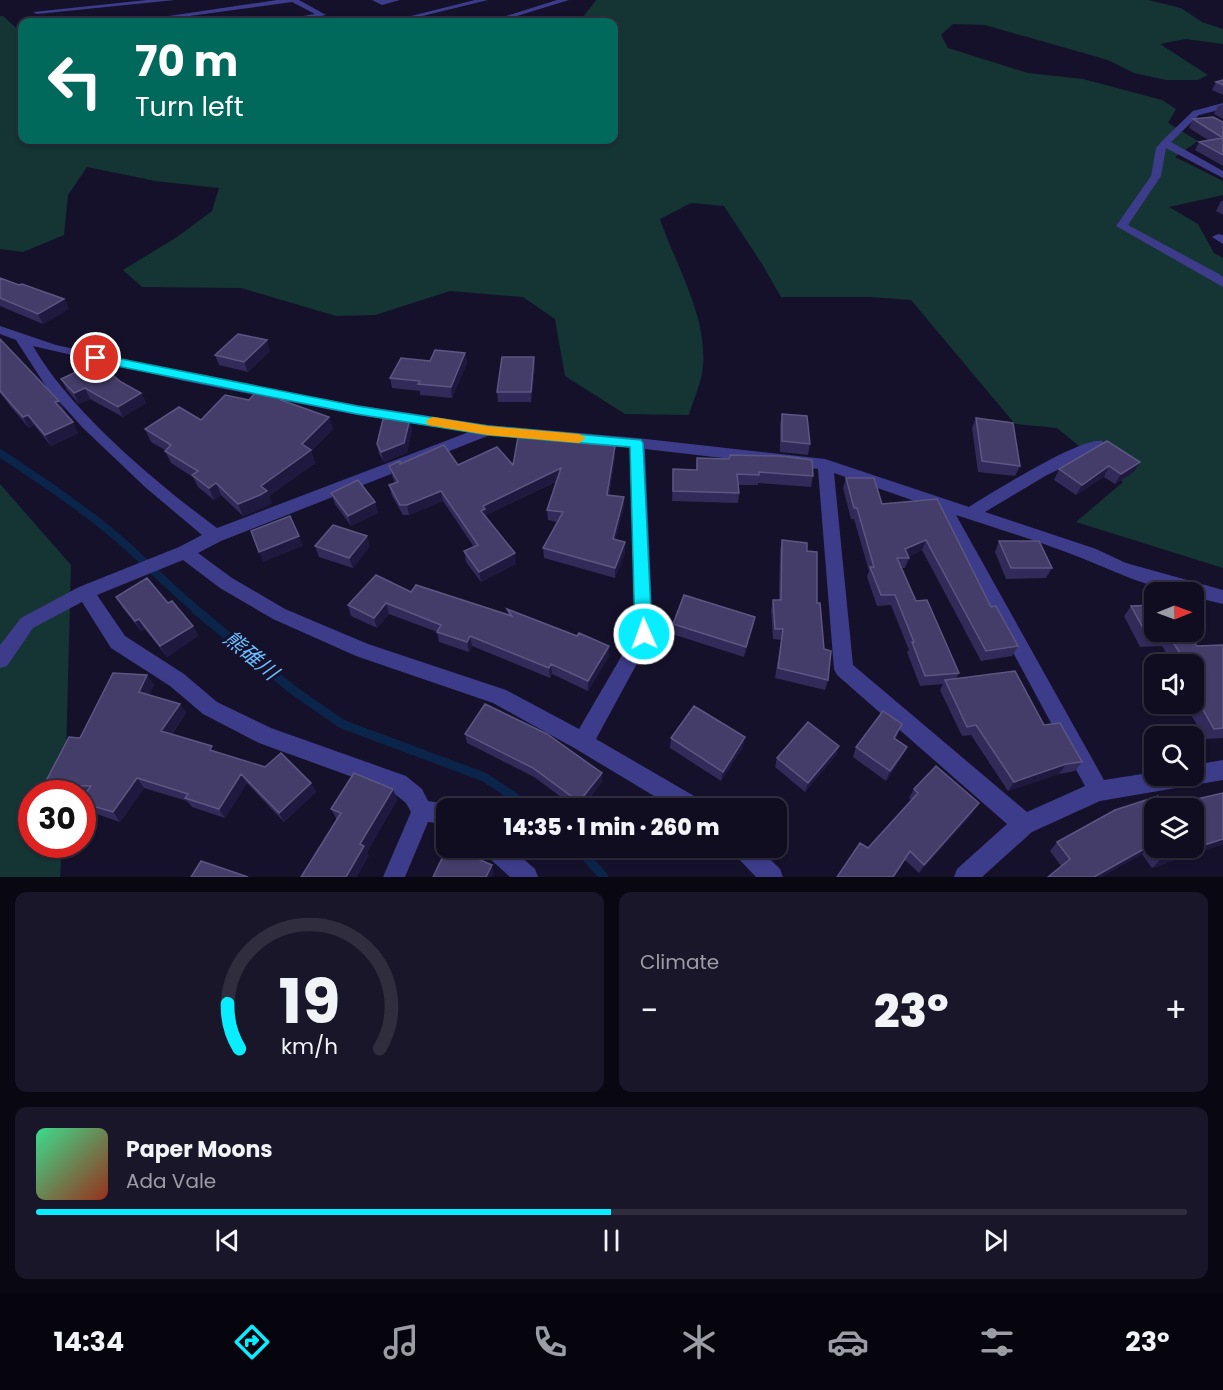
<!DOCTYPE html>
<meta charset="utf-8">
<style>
:root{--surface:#100d20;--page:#191629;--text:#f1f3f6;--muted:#9c9ca5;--line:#302d3e;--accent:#08edff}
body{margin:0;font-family:Poppins,"Noto Sans JP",sans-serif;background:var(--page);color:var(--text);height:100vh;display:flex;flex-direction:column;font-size:22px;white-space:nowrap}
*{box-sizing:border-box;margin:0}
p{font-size:20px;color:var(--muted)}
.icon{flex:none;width:33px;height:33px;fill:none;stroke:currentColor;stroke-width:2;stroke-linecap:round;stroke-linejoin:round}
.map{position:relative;height:877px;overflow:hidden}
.panel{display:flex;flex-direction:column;gap:15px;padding:15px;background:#090712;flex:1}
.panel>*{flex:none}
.guide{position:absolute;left:18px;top:18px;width:600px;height:126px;border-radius:12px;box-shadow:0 2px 4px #0004,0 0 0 2px var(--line);background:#00695c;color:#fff;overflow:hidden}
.needle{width:39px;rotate:89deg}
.controls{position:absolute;left:1144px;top:582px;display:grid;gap:12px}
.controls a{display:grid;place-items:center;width:60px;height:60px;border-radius:12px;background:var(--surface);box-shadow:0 2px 4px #0004,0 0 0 2px var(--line);font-size:30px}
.speed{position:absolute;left:18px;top:780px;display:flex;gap:12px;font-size:30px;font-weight:700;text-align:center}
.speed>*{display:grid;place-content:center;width:78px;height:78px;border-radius:50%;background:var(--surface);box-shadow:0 2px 4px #0004,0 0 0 2px var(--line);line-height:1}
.speed .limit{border:9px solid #d22;background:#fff;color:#111}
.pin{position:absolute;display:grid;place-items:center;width:51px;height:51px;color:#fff;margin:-26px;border:3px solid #fff;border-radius:50%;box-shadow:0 2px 6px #0007}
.me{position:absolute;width:66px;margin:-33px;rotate:358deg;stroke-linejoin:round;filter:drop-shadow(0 0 4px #0008)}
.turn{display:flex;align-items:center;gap:21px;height:126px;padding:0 18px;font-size:27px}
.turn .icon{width:78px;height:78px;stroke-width:2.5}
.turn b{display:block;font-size:42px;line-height:51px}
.big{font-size:45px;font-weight:800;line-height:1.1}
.panel .card{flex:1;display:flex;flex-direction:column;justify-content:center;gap:9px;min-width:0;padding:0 21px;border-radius:12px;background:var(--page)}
.panel .dial{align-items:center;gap:0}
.dial svg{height:156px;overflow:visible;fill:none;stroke:var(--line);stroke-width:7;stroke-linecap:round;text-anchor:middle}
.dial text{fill:var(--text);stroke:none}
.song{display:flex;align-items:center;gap:18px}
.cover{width:72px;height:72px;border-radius:9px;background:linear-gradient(135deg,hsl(150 70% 55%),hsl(10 70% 35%))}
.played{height:6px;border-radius:3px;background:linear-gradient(90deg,var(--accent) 50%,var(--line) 50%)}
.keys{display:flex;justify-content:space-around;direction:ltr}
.heat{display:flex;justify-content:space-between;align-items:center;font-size:33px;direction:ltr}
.panel .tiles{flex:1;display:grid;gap:15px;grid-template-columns:1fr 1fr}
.card:last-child{grid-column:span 2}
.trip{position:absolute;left:436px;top:798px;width:351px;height:60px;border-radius:12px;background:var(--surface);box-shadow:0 2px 4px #0004,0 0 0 2px var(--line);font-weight:800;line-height:60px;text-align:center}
.menu{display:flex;height:96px;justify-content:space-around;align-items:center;background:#06050d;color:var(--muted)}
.menu .icon{width:42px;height:42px}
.menu .current{color:var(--accent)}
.menu b{font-size:27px;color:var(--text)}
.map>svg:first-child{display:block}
.green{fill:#143533}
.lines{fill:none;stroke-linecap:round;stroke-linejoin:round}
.stream-far1{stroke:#0b244a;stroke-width:8}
.stream{stroke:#0b244a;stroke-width:9}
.minor{fill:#3d3c8a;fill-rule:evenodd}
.wall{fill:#322a59}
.shaded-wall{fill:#1f183f}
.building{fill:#443d6a;stroke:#5c5682;stroke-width:1.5;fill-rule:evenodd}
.route{fill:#08edff;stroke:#059aa6;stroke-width:1.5}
.slow{fill:#f59e0b}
.labels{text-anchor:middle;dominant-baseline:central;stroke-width:6;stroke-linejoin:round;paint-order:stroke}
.near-water-label{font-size:21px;font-style:italic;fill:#6abeff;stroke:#15112b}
</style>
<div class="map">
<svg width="1223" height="877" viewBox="0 0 1223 877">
<rect width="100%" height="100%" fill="#15112b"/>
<!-- green -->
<path class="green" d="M596 0H1148L1181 8 1202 22 1223 29V44L1186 39 1160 44 1208 75 1198 80H1166L1134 73 1108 60 985 25 953 24 941 35 948 48 1028 73 1083 79 1162 100 1176 109 1168 123 1198 141 1175 157 1223 181V195L1169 207 1198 224 1214 253 1223 258V568L1076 522 1123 482 1057 428 1015 424 911 300 870 297H781L762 264 724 206 691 203 660 219C676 266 707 315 703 366 702 382 693 400 689 415L625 414 565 376 555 319 523 297 450 291 375 315 336 316 241 288 142 287 123 270 177 237 212 211 219 188 155 181 87 167 68 195 64 235 23 252 0 249V16H3L22 33V140H614V22H568L580 21Z
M0 484 71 565 65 793 32 794V844L62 845 60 877H0Z"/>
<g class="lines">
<!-- stream-far1 -->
<path class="stream-far1" d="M0 453C43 482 88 511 127 546 151 568 173 590 198 611"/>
<!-- stream -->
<path class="stream" d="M196 610 293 690 342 724 484 777 531 808
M578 848 604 877"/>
<!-- minor -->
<path class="minor" d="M147 0H175L37 14 33 12Z
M277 0H299L326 15 290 22H276L279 20 315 14 292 2 145 22H129Z
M372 0H400L382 5Z
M475 0H488L398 22H387Z
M557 0H569L497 22H487Z
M1223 103V109L1199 115 1171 142 1223 171V178L1166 148 1161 176 1128 225 1219 274 1223 277V287L1116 226 1151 176 1156 148 1162 141 1193 111Z
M1218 234 1223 235V244L1212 237Z
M0 326 56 345 184 373 357 405 488 425 637 438 825 459 969 507C990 494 1082 436 1102 441L1105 445 1102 449 1047 475 985 512 1096 549 1126 563 1223 590V604L1194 597V592C1155 592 1119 573 1084 559 1042 542 998 529 956 515L1104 780 1155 772V776H1194V765L1223 760V780L1100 801 1032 832 982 877H954L957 869 1007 824 837 675 834 669 818 469 645 449 653 634 596 739 701 800 704 808H674L576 749 493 703 356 656 273 619 220 588 183 560 97 595 125 636 184 674 217 702 271 728 406 776 422 789 428 801 455 805 456 808H447V824L428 822 405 877H383L411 812 406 803 391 791 259 743 203 714 170 686 111 648 82 602 33 628 7 666 0 668V645L21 618 79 587 179 547 202 535 145 487 83 428 47 388 16 340 0 334ZM33 346 184 381 357 415 469 432 217 528C156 483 70 411 33 346ZM490 435 630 448 635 633 579 729 506 690 368 644 285 609 232 578 198 553 221 541ZM834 473 935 508 1085 786 1027 812 853 665Z
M484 848H511L535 869 538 877H510L487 856Z
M733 848H759L780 869 783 877H756L736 856Z"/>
</g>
<!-- wall -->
<path class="wall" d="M1223 80V95L1212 90 1216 82Z
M1223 105V119L1214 114 1218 106Z
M1193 119 1223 122V166L1195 150 1199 142 1208 140 1189 128Z
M1221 201H1223V215L1216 211Z
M0 278 19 285 64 299 69 309 43 324 0 306Z
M0 339 59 401 65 411 63 412 78 433 51 446 34 425 29 428 10 406 0 392Z
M270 351 248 372 219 365 215 355Z
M465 353 467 363 452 398 420 395V391L392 388 390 378 430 361Z
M534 357 535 367 531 402H498L497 392Z
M61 379 121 382 141 393 146 403 123 417 90 399 79 404 67 390Z
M283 397 285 402 329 417 333 429 311 451 315 463 269 496 272 503 265 507 243 516 221 495 214 500 198 487 193 477 171 463 165 451V450L151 442 145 429 201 420 249 400Z
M782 414 810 444 808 455 780 452V424Z
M976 418 1020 466 1015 476 978 472 972 428Z
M410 419 412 429 407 453 384 462 379 454 377 444Z
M546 433 547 440 615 457 609 495 624 497V507L615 540 625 542V553L615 578 544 558 543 548 557 522 548 520 547 510 557 481 486 515 487 518 516 564 481 582 466 562 464 551 474 547 443 501 409 515H403L392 496 389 485 395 483 392 476 389 466 400 461 401 463 513 465Z
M1107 441 1134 472 1115 484 1104 477 1076 495 1054 480 1059 469Z
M697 458 813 476 811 487 758 483V485H738L739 493 738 503 672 501 673 469 696 470Z
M846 478 882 504 937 499 991 607 1018 646 1012 656 981 661 922 550 908 557 909 558 905 568H902L916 601 959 673 956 679 1044 725 1082 762 1075 771 1059 774 1008 791 971 735 962 736 940 690 943 684 920 686 907 652 909 650 891 605 877 606 867 577 869 571 854 519H851L843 488Z
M331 493 375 502 378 513 351 526 335 504Z
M782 540 807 551 817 603 828 680 825 690 775 678 781 640 773 639 771 610 773 600H779L780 550Z
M999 541 1052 568 1046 578 1006 579 995 552Z
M315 546H370L353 568 319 557Z
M411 592 508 614 507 609 577 636 609 646V656L588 691 552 674 550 678 472 646 469 652 439 642 437 632 389 614 377 628 351 616 348 605Z
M116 597 168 603 193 626 198 636 167 657 145 629 141 631 122 607Z
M1131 606 1197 646 1223 645V738L1205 739 1185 704H1194V664H1173L1162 646 1140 647 1124 616Z
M755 617 753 627 744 657 672 634 673 624Z
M147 675 154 685 149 695 180 704 186 713 172 734 215 752 311 783 316 792 284 822 247 783 225 818 192 807 187 801 144 788 120 822 88 811 82 805V798L85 795H82V794H52L44 785 80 738Z
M465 734 602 782 582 808H576L534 777 467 743Z
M898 734 895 739 902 757 886 781 853 757 856 747Z
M671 738 743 747 721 781 670 748Z
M839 746 836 755 805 792 775 767 777 758Z
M393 789 397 800 367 852 369 856 337 820 331 809Z
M914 789 973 813 919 873 905 860 894 877H837L868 848 912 801 909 798Z
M1166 806 1205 850 1152 868 1142 854 1101 877H1048L1061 866 1050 851 1057 842Z"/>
<!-- shaded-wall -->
<path class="shaded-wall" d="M64 299 69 309 43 324 38 314Z
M267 340 270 351 248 372 244 362Z
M465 353 467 363 452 398 451 387Z
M534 357 535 367 531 402V392Z
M85 388 90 399 79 404 74 393Z
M141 393 146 403 123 417 118 407Z
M59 401 65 411 61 413 55 402Z
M28 415 34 425 29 428 23 417Z
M329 417 333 429 311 451 315 463 269 496 272 503 265 507 243 516 238 504Z
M410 419 412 429 407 453 384 462 381 452Z
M73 422 78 433 51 446 45 435Z
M615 446V457L607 505V495Z
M1140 462 1134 472 1115 484 1121 474Z
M1109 466 1104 477 1076 495 1082 485Z
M561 468 562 478 486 515 487 520 481 511 483 506Z
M216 483 221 495 214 500 209 488Z
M441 491 443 501 409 515 407 505Z
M624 497V507L613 549V539Z
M375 502 378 513 351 526 348 516Z
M299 536 303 546 263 562 259 552Z
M367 536 370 546 353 568 349 558Z
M926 540 922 550 906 558 905 549Z
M625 542V553L615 578V568Z
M515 553 516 564 481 582 479 572Z
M386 603 389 614 377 628 374 618Z
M755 617 753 627 744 657 746 647Z
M139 619 145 629 141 631 135 621Z
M193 626 198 636 167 657 160 646Z
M470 636 472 646 469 652 467 642Z
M609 646V656L588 691V681Z
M551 664 552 674 550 678 549 668Z
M147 675 154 685 146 702 139 692Z
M180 704 186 713 167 740 161 731Z
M745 737 743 747 721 781 723 772Z
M839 746 836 755 805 792 808 783Z
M907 747 902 757 886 781 890 771Z
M1066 764 1059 774 1008 791 1014 782Z
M602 773V782L582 808H580L579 802Z
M241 774 247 783 225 818 219 809Z
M137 778 144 788 120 822 113 812Z
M311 783 316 792 284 822 279 813Z
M393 789 397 800 367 852 369 856 357 877H346L360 844Z
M979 803 973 813 919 873 924 865Z
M1223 839V845L1205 850 1152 868 1161 859Z
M1151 845 1142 854 1101 877H1094Z
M483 848 485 857 480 868 478 859Z
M492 865 494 873 492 877H486Z"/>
<!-- building -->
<path class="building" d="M1223 80V85L1216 82Z
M1213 117 1223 122V155L1199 142 1223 138 1193 119Z
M0 278 19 285 22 284 64 299 38 314 0 298Z
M238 334 267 340 244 362 215 355Z
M0 339 59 401 55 402 73 422 45 435 28 415 23 417 0 391Z
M435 350 465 353 451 387 418 384 420 381 390 378 401 358 430 361Z
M502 357H534L531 392H497Z
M97 362 121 382 141 393 118 407 85 388 74 393 61 379Z
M256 392 283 397 281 400 329 417 302 444 311 450 261 486 267 491 260 495 238 504 216 483 209 488 192 475 198 471 165 451 171 445 145 429 179 407 201 420 225 395 249 400Z
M782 414 807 416 810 444 782 441Z
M976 418 1013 423 1020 466 982 461Z
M383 419H410L404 443 381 452 377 444Z
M519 432 546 433 545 440 615 446 607 495 624 497 613 539 625 542 615 568 543 548 563 512 547 510 561 468 483 506 485 509 481 511 515 553 479 572 464 551 478 545 441 491 407 505H400L389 485 398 482 389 466 400 461V464L444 445 458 465 497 447 513 465Z
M1107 441 1140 462 1121 474 1109 466 1082 485 1059 469Z
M730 455 781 456 812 460 813 476 759 472V475L737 474 739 493 673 491V469L697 470V458L729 459Z
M846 478H874L882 504 937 499 991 607 996 606 1018 646 986 651 926 540 905 549 909 558H897L916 601 927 600 959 673 925 676 912 642H914L895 595H881L870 567H874L857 508H854Z
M358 480 375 502 348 516 331 493Z
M290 516 299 536 259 552 251 531Z
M333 525 367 536 349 558 315 546Z
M782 540 807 543V551L817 552V603H820L824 649 831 651 828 680 778 668 783 629H775L773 600H781Z
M999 541H1039L1052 568H1011Z
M376 575 411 592 416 585 512 616 507 609 577 636 579 633 609 646 588 681 551 664 549 668 470 636 467 642 437 632 441 625 386 603 374 618 348 605Z
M147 578 168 603 172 601 193 626 160 646 139 619 135 621 116 597Z
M684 595 755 617 746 647 673 624Z
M1155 605V632H1189L1197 646 1223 645V728L1214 729 1194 694V692L1204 691 1194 675V664H1187L1169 636 1148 637 1131 606Z
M1015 671 1044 725 1060 723 1082 762 1066 764 1014 782 976 725 967 727 945 680Z
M113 673 147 675 139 692 180 704 161 731 212 746 210 750 265 767 281 753 311 783 279 813 241 774 219 809 185 798 188 794 137 778 113 812 82 803V798L91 786 44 785 69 737 80 738Z
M485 704 547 734 602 773 579 802 533 768 465 734Z
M694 706 745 737 723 772 671 738Z
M883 711 902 724 894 738 907 747 890 771 856 747Z
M808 722 839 746 808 783 777 758Z
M936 766 979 803 924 865 910 851 893 877H837L860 843 868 848 918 793 914 789Z
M354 773 393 789 360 844 364 846 346 877H301L341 813 331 809Z
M1223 793V839L1161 859 1151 845 1094 877H1048L1070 859 1057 842 1115 810 1158 796 1166 806ZM1155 808H1194V848H1155Z
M447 848H483L478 859 492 865 486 877H433Z
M201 861 248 877H191Z"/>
<!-- route -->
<path class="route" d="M96 354 357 406 488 426 641 440 643 443 652 634 649 639 644 641 638 639 635 634 630 447 488 435 357 414 92 361 90 358Z"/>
<!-- slow -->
<path class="slow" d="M433 417 488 426 579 434 586 438 579 443 488 435 428 425 426 422 428 419Z"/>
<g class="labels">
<!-- near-water labels -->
<g class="near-water-label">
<text transform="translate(251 655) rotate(40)">熊碓川</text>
</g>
</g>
</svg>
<div class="controls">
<a><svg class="needle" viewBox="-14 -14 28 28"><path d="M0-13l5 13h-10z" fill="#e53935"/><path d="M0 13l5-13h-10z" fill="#9c9ca5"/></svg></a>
<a><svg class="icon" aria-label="sound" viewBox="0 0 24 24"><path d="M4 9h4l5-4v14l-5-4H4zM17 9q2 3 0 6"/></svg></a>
<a><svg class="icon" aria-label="search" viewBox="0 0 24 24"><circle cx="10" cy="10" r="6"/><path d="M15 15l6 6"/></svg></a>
<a><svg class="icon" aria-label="layers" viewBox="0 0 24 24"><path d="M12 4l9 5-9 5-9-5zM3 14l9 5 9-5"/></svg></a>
</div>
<div class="speed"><div class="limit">30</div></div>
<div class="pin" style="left:96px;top:358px;background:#d93025"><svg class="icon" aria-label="arrive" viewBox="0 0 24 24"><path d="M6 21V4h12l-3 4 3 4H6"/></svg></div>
<svg class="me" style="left:644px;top:634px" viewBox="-20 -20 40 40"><circle r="17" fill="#08edff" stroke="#fff" stroke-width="3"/><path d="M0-11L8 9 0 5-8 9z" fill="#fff"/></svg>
<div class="trip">14:35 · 1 min · 260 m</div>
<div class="guide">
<div class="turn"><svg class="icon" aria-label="left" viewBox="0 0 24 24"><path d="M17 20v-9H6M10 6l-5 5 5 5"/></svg><div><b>70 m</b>Turn left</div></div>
</div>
</div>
<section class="panel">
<div class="tiles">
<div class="card dial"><svg viewBox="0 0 100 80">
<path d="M14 69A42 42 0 1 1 86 69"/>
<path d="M14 69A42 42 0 0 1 8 46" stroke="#08edff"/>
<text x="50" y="56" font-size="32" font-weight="700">19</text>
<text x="50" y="72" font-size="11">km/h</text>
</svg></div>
<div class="card"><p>Climate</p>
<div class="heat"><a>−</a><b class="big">23°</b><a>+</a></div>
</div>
<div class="card">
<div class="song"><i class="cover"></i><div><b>Paper Moons</b><p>Ada Vale</p></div></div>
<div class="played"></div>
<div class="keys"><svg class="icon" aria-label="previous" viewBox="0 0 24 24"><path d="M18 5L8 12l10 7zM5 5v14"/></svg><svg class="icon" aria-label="pause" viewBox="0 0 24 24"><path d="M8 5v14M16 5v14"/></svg><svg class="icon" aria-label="next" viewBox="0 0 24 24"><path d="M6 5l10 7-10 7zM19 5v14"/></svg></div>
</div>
</div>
</section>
<nav class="menu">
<b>14:34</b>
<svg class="icon current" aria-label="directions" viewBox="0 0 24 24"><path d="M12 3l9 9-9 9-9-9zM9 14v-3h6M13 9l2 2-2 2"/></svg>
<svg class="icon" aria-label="music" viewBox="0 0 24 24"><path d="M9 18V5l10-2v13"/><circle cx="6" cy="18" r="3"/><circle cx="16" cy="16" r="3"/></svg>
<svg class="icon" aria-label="phone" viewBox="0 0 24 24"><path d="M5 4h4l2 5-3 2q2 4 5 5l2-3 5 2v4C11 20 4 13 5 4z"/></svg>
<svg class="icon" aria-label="climate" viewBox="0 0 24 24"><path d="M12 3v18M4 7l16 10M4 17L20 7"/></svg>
<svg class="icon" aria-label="car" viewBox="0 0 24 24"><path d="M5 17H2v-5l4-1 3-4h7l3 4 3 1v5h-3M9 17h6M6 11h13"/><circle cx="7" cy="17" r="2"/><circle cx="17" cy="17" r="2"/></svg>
<svg class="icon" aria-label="filters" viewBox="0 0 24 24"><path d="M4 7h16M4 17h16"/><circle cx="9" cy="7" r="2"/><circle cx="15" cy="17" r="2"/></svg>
<b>23°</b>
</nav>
